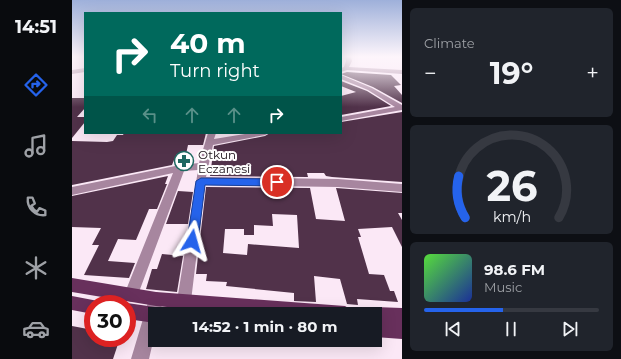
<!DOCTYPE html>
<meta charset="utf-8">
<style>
:root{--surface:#171b24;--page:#20242c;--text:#f1f3f6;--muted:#9ea1a6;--line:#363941;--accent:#2563eb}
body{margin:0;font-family:Montserrat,sans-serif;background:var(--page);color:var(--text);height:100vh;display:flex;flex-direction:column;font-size:15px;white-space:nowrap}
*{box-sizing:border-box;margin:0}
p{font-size:13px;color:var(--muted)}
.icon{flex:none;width:22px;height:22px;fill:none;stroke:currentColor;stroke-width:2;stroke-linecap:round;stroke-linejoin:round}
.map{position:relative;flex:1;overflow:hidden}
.side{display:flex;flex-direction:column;gap:8px;padding:8px;background:#0d0f14;width:219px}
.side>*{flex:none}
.banner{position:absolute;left:12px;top:12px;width:258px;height:122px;border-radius:0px;box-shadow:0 4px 16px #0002;background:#00695c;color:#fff;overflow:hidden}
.speed{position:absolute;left:12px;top:295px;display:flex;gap:8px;font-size:20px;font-weight:700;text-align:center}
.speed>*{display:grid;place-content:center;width:52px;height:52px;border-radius:50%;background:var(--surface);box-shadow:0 4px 16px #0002;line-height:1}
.speed .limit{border:6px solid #d22;background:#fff;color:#111}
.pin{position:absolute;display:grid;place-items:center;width:34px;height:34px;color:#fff;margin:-17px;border:2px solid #fff;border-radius:50%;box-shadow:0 1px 4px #0007}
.me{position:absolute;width:44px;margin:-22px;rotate:8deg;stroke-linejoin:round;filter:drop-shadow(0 0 3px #0008)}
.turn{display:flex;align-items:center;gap:14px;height:84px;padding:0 20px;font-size:18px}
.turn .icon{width:52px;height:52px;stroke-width:2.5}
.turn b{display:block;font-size:28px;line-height:34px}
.lanes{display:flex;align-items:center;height:38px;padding:0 20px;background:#0003;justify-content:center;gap:20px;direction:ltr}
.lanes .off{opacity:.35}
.big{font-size:30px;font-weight:700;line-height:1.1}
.side .widget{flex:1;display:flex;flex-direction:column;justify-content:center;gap:6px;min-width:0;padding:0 14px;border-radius:6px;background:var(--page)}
.side .dial{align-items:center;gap:0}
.dial svg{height:104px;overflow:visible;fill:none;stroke:var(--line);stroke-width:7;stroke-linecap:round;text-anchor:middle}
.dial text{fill:var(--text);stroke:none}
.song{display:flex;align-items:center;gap:12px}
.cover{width:48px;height:48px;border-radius:6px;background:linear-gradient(135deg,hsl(110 70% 55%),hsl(230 70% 35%))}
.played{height:4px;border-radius:2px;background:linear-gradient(90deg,var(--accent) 45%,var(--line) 45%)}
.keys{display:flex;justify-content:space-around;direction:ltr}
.heat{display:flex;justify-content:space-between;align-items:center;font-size:22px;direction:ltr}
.trip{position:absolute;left:76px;top:307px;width:234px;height:40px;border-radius:0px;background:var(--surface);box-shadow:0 4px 16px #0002;font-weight:700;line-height:40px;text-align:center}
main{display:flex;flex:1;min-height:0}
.tabs{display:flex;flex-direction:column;width:72px;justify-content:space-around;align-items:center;background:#090b0e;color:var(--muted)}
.tabs .icon{width:28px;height:28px}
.tabs .active{color:var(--accent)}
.tabs b{font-size:18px;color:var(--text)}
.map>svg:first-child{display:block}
.building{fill:#51324a;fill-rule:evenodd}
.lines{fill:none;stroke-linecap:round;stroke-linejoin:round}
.street{fill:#a7869f;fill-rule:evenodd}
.primary{fill:#68305c;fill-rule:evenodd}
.route{fill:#2563eb;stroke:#184099}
.labels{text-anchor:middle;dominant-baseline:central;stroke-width:4;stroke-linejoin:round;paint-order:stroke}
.poi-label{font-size:12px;fill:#190f17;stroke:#fff;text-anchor:start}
</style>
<main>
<nav class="tabs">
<b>14:51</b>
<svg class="icon active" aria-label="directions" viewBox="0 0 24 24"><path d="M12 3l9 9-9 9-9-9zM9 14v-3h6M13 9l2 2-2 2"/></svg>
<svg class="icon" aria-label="music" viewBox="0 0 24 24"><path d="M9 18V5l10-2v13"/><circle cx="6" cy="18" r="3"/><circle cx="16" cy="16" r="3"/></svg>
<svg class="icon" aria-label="phone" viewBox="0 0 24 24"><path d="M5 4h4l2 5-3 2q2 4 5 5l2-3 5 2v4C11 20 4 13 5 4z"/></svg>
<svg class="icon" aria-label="climate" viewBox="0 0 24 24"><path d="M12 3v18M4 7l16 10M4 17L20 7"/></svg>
<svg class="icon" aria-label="car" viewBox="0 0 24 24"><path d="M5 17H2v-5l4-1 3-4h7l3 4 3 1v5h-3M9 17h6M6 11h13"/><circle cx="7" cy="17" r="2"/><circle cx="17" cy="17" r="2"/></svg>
</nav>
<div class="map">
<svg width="330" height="359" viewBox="0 0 330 359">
<rect width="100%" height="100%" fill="#fbe8f6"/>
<!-- building -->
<path class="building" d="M275 72 319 75 329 85 322 86 330 95V103L301 87 269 74Z
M269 81 295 91 319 106 269 115V96L284 92 269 86Z
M0 98H13V108L5 117H13V122L0 138Z
M330 112V182L260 177 254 176 252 173H235L236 177 138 176 142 146 193 136 198 133H269V122Z
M52 133H134L131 145H116L113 159 102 160 100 165 0 185V141L35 142 41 141 45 135H51Z
M96 176 93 184H95L85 209H77L64 240 46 239 36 261 63 263 57 278 12 275 27 245H20L29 228 0 227V196Z
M134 187 238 188 244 219 273 221 264 188 330 193V213H326L330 220V247L320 227 286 229 289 237H286L297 274 312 275 318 291H322L326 302 285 299 286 305 275 304 268 279 242 276 244 302 222 301V293L154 286 155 282 134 281 135 274H124ZM200 214 225 215 227 248 176 244 175 255 151 253 153 229H172V235H182V225L201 226Z
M106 191 121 192 116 224H94Z
M90 254 111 256 105 292 74 289 80 269H85Z
M0 326 21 330V338H48L41 359H0Z"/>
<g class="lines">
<!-- street -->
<path class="street" d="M273 57H279L280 61 277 67 330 70V74L275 70 269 72V68L272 67 274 61Z
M13 68V72L0 74V70Z
M269 75 300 88 330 105V110L269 121V117L323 107 296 90 269 79Z
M136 133H144L142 139 179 133H197L193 135 141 145 134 177 266 179 330 184V192L266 187 133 185 119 301 117 306 112 308 107 306 105 301 126 170 112 171 64 300 59 302 54 300 52 295 101 173 0 195V187L108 165 127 163Z
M84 292 89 294 91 299 88 314H83V333L77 359H59L77 299 79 294Z"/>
<!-- primary -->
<path class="primary" d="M0 278 84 292 273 306 278 309 281 314H172L84 306 0 292Z
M0 296 26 301 28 304H21V314L0 310Z
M55 303 83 307 88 310 90 314H83V323L55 319V304H54Z
M303 307 330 308V339L303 337V314H296L298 310Z"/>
</g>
<!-- sky -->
<linearGradient id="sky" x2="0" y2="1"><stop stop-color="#9eb0da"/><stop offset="0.53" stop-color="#fdf5fb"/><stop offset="1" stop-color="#fdf5fb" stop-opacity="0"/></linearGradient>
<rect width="330" height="107" fill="url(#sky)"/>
<!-- route -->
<path class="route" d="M129 178 205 179 210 182 205 186 133 185 126 241 124 245 120 246 116 245 115 241 124 181Z"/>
<!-- icons -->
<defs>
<symbol id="pharmacy-ring" viewBox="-11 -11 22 22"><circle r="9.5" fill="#fff" stroke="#1e6861" stroke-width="1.5"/><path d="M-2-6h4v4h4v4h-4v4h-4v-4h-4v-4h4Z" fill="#1e6861"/></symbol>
</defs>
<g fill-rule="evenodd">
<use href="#pharmacy-ring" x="101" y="150" width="22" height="22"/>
</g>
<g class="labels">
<!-- poi labels -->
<g class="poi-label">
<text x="126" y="154">Otkun<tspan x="126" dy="14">Eczanesi</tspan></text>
</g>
</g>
</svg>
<div class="speed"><div class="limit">30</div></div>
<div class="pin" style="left:205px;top:182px;background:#d93025"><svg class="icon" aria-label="arrive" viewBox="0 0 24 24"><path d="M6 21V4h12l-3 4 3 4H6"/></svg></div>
<svg class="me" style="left:120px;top:241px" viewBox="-20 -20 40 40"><path d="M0-17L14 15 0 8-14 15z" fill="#2563eb" stroke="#fff" stroke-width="4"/></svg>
<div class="trip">14:52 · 1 min · 80 m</div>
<div class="banner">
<div class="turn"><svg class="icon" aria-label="right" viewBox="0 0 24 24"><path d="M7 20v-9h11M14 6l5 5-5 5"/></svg><div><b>40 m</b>Turn right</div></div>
<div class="lanes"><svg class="icon off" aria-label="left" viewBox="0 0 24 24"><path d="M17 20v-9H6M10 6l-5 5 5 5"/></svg><svg class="icon off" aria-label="ahead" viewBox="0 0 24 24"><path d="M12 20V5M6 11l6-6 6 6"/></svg><svg class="icon off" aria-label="ahead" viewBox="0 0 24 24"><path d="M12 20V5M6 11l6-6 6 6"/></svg><svg class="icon" aria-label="right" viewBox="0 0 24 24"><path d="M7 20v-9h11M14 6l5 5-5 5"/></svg></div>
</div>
</div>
<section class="side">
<div class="widget"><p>Climate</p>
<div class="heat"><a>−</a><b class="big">19°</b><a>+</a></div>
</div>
<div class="widget dial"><svg viewBox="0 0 100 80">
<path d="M14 69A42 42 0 1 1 86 69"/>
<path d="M14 69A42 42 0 0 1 9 37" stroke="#2563eb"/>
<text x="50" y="56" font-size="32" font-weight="700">26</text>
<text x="50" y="72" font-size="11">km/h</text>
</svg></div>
<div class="widget">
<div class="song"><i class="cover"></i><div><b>98.6 FM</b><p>Music</p></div></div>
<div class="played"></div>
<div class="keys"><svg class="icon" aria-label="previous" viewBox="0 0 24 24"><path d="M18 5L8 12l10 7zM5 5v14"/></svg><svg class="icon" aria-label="pause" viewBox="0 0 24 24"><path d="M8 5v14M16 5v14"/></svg><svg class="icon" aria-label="next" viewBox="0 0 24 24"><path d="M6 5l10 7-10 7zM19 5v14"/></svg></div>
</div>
</section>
</main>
